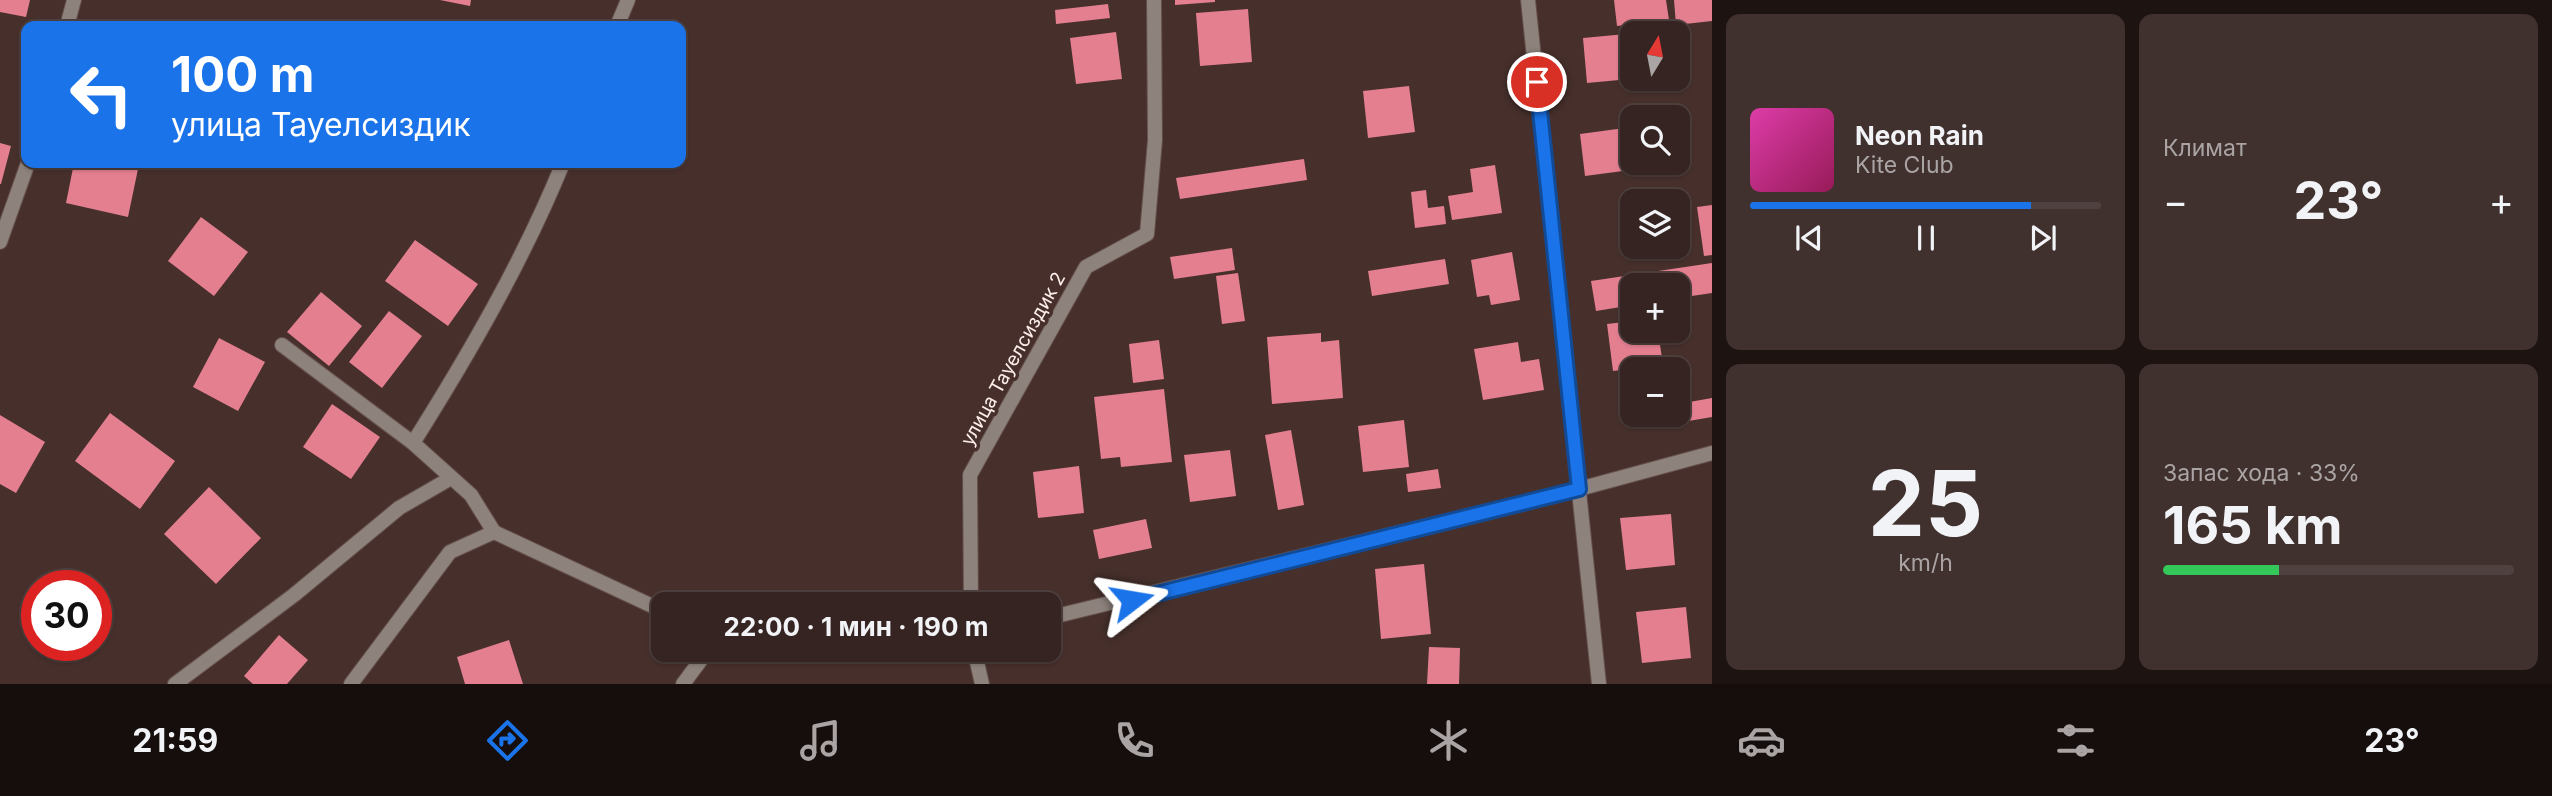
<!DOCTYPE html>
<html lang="ru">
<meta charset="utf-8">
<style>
:root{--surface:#352421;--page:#40302e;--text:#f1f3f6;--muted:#aaa4a5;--line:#4f413f;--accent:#1a73e8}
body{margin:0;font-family:Inter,sans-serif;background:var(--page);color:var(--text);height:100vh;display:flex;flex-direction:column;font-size:26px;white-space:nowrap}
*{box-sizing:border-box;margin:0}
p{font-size:23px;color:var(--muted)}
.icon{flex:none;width:38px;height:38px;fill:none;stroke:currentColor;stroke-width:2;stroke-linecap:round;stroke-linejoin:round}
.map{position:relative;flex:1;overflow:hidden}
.sheet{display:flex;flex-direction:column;gap:14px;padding:14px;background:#1d1412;width:840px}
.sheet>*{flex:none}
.hud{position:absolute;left:21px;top:21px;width:665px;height:147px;border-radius:14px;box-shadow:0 2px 5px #0004,0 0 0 2px var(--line);background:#1a73e8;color:#fff;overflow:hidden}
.needle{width:46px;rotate:10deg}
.fabs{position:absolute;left:1620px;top:21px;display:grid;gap:14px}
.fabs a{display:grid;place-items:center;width:70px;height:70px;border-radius:14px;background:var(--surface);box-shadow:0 2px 5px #0004,0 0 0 2px var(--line);font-size:35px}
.speed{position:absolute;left:21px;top:570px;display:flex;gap:14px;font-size:35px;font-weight:700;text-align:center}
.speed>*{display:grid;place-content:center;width:91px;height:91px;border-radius:50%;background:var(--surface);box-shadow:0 2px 5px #0004,0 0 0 2px var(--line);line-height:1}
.speed .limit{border:10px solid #d22;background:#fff;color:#111}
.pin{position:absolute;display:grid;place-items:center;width:60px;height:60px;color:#fff;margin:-30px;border:4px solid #fff;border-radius:50%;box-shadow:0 2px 7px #0007}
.me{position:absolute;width:77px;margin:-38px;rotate:76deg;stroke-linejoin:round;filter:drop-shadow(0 0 5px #0008)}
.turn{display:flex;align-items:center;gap:24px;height:147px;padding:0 35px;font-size:32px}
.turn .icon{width:91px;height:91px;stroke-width:2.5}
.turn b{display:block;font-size:49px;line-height:60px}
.big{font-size:52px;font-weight:700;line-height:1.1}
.sheet .card{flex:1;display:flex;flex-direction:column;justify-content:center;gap:10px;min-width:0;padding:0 24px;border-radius:14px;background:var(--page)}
.sheet .dial{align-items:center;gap:0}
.dial b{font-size:91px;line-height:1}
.song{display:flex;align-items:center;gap:21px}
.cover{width:84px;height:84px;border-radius:10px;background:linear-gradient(135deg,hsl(320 70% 55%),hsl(330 70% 35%))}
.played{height:7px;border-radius:4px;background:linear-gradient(90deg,var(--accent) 80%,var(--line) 80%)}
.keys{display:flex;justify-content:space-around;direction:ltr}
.heat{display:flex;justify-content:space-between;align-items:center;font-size:38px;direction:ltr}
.charge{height:10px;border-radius:5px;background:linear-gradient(90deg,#34c759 33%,var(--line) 0)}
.sheet .tiles{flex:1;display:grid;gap:14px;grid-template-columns:repeat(2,1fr)}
.trip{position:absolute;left:651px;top:592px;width:410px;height:70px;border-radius:14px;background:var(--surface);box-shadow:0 2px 5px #0004,0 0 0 2px var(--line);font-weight:700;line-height:70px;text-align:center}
.tabs{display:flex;height:112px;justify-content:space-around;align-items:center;background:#150e0d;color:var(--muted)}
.tabs .icon{width:49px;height:49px}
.tabs .current{color:var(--accent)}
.tabs b{font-size:32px;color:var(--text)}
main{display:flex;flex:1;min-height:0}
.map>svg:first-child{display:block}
.building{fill:#e47f90}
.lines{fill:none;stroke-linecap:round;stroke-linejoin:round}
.service-casing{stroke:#644e4b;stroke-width:16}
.minor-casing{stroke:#644e4b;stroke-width:16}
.tertiary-casing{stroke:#644e4b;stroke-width:16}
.service{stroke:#8d827c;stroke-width:14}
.minor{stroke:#8d827c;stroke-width:14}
.tertiary{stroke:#8d827c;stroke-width:14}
.route-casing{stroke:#114b97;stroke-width:18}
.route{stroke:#1a73e8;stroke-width:12}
.labels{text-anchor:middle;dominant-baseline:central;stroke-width:7;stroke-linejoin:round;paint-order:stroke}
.street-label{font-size:19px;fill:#fdeeeb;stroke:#47302c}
</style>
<main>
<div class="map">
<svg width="1712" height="684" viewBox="0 0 1712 684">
<rect width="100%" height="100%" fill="#47302c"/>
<!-- building -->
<path class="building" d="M0 0H30L26 17 0 12Z
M440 0H471L470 6Z
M1175 0H1215V2L1175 5Z
M1614 0H1666L1669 20 1617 26Z
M1674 0H1712V21L1676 25Z
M1108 4 1110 18 1056 24 1055 10Z
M1248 9 1252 62 1200 66 1196 13Z
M1116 32 1122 79 1076 84 1070 38Z
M1626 34 1630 79 1587 83 1583 38Z
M1409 86 1415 132 1368 138 1363 91Z
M1632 127 1633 163H1637L1638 169 1585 176 1580 134Z
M0 143 11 146 1 184H0Z
M1304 159 1307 180 1180 199 1176 178Z
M74 163H111L138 169 128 217 66 203Z
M265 163H292L290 170Z
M1495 165 1502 213 1452 220 1448 196 1473 192 1470 169Z
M1426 190 1428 208 1444 206 1446 224 1415 228 1411 192Z
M1712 205V255L1704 256 1697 207Z
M201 217 248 252 214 296 168 261Z
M415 240 478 284 448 326 385 281Z
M1232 248 1235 270 1174 279 1170 257Z
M1512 252 1520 300 1491 305 1489 295 1477 297 1471 260Z
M1445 259 1449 284 1372 296 1368 271Z
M1712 263V293L1678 298V285H1633V305L1596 311 1591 281Z
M1238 273 1245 321 1222 324 1216 276Z
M321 292 362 326 329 366 287 332Z
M389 311 422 336 382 388 349 362Z
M1633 321V331H1658L1663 365 1613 371 1607 324Z
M1321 333V342L1339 340 1343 398 1272 404 1267 337Z
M219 338 265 362 238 411 193 387Z
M1159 340 1164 379 1133 383 1129 344Z
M1518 342 1521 362 1539 359 1544 390 1483 400 1474 349Z
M1164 389 1172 462 1121 467 1120 457 1101 459 1094 397Z
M1712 398V417L1665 425 1663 415H1678V404Z
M332 404 380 437 351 479 303 447Z
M110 413 175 461 140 509 75 461Z
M0 415 45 442 16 493 0 484Z
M1404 420 1409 467 1363 472 1358 426Z
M1291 430 1304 505 1278 510 1265 435Z
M1230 450 1236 496 1190 502 1184 455Z
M1079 466 1084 513 1038 518 1033 472Z
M1438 469 1441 488 1408 492 1406 474Z
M209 487 261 538 216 584 164 534Z
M1671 514 1675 565 1626 570 1620 518Z
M1146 519 1152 548 1099 559 1093 530Z
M1424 564 1431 634 1381 639 1375 569Z
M1686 607 1691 658 1642 663 1636 612Z
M279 635 308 660 287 684H253L244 676Z
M509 640 523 684H465L457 657Z
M1429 647 1460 648 1459 684H1427Z"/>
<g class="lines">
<defs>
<path id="service" d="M282 345 413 443 471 495 494 532"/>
<path id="minor" d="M67 26 74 0
M617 26 628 0
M0 242 28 163
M413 443C469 354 523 261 563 163
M971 604 970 475 1086 267 1147 234 1155 140 1154 0
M1048 618 1579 489
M974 649 982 684
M175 684 294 595 399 508 451 478
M351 684 450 552 494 532 663 611
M683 684 709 649"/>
<path id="tertiary" d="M1528 0 1599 684
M1579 489 1712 453"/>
</defs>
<!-- service casing -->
<use href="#service" class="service-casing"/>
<!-- minor casing -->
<use href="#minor" class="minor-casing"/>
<!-- tertiary casing -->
<use href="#tertiary" class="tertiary-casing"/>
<!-- service -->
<use href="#service" class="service"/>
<!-- minor -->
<use href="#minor" class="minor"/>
<!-- tertiary -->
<use href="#tertiary" class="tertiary"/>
</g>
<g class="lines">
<defs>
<path id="route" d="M1132 600 1579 489 1537 82"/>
</defs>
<!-- route casing -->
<use href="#route" class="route-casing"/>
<!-- route -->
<use href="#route" class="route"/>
</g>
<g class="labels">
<!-- street labels -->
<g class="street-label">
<text transform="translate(1013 359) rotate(-61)">улица Тауелсиздик 2</text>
</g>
</g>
</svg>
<div class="fabs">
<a><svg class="needle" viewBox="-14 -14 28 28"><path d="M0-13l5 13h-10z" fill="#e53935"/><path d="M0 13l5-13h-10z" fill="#aaa4a5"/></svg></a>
<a><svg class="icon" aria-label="search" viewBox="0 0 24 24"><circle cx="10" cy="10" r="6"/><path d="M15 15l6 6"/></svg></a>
<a><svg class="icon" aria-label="layers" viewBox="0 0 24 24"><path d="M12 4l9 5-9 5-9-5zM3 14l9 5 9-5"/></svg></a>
<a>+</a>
<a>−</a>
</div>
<div class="speed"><div class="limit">30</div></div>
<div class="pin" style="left:1537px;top:82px;background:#d93025"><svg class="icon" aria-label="arrive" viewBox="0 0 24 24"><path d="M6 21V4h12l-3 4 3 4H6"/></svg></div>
<svg class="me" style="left:1132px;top:600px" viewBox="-20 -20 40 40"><path d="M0-17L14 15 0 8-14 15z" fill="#1a73e8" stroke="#fff" stroke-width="4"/></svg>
<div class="trip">22:00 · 1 мин · 190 m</div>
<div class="hud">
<div class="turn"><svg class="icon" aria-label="left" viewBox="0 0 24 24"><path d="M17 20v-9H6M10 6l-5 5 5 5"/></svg><div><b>100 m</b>улица Тауелсиздик</div></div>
</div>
</div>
<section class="sheet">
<div class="tiles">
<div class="card">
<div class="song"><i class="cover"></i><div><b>Neon Rain</b><p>Kite Club</p></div></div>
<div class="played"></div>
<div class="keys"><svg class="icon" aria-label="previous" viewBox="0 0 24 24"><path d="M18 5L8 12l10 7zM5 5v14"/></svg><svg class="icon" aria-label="pause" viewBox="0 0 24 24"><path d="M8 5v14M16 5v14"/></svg><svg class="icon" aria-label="next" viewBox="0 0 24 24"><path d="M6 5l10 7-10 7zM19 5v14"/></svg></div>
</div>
<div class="card"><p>Климат</p>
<div class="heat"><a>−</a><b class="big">23°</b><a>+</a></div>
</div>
<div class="card dial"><b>25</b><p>km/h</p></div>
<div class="card"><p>Запас хода · 33%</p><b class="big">165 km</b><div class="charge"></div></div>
</div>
</section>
</main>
<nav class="tabs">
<b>21:59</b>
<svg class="icon current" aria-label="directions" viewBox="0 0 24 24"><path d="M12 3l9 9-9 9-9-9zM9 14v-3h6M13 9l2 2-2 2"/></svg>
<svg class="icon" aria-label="music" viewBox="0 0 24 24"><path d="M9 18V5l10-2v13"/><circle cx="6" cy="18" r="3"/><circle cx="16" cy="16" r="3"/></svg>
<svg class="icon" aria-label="phone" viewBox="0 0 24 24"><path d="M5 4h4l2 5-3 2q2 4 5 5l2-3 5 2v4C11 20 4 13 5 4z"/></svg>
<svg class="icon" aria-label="climate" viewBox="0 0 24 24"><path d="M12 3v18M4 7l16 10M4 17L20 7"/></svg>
<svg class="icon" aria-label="car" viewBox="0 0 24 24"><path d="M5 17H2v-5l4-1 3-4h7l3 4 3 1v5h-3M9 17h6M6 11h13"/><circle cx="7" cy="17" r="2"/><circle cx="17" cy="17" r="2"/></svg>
<svg class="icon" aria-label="filters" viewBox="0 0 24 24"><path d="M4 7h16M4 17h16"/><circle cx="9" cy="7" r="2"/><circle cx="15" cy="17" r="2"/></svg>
<b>23°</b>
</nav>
